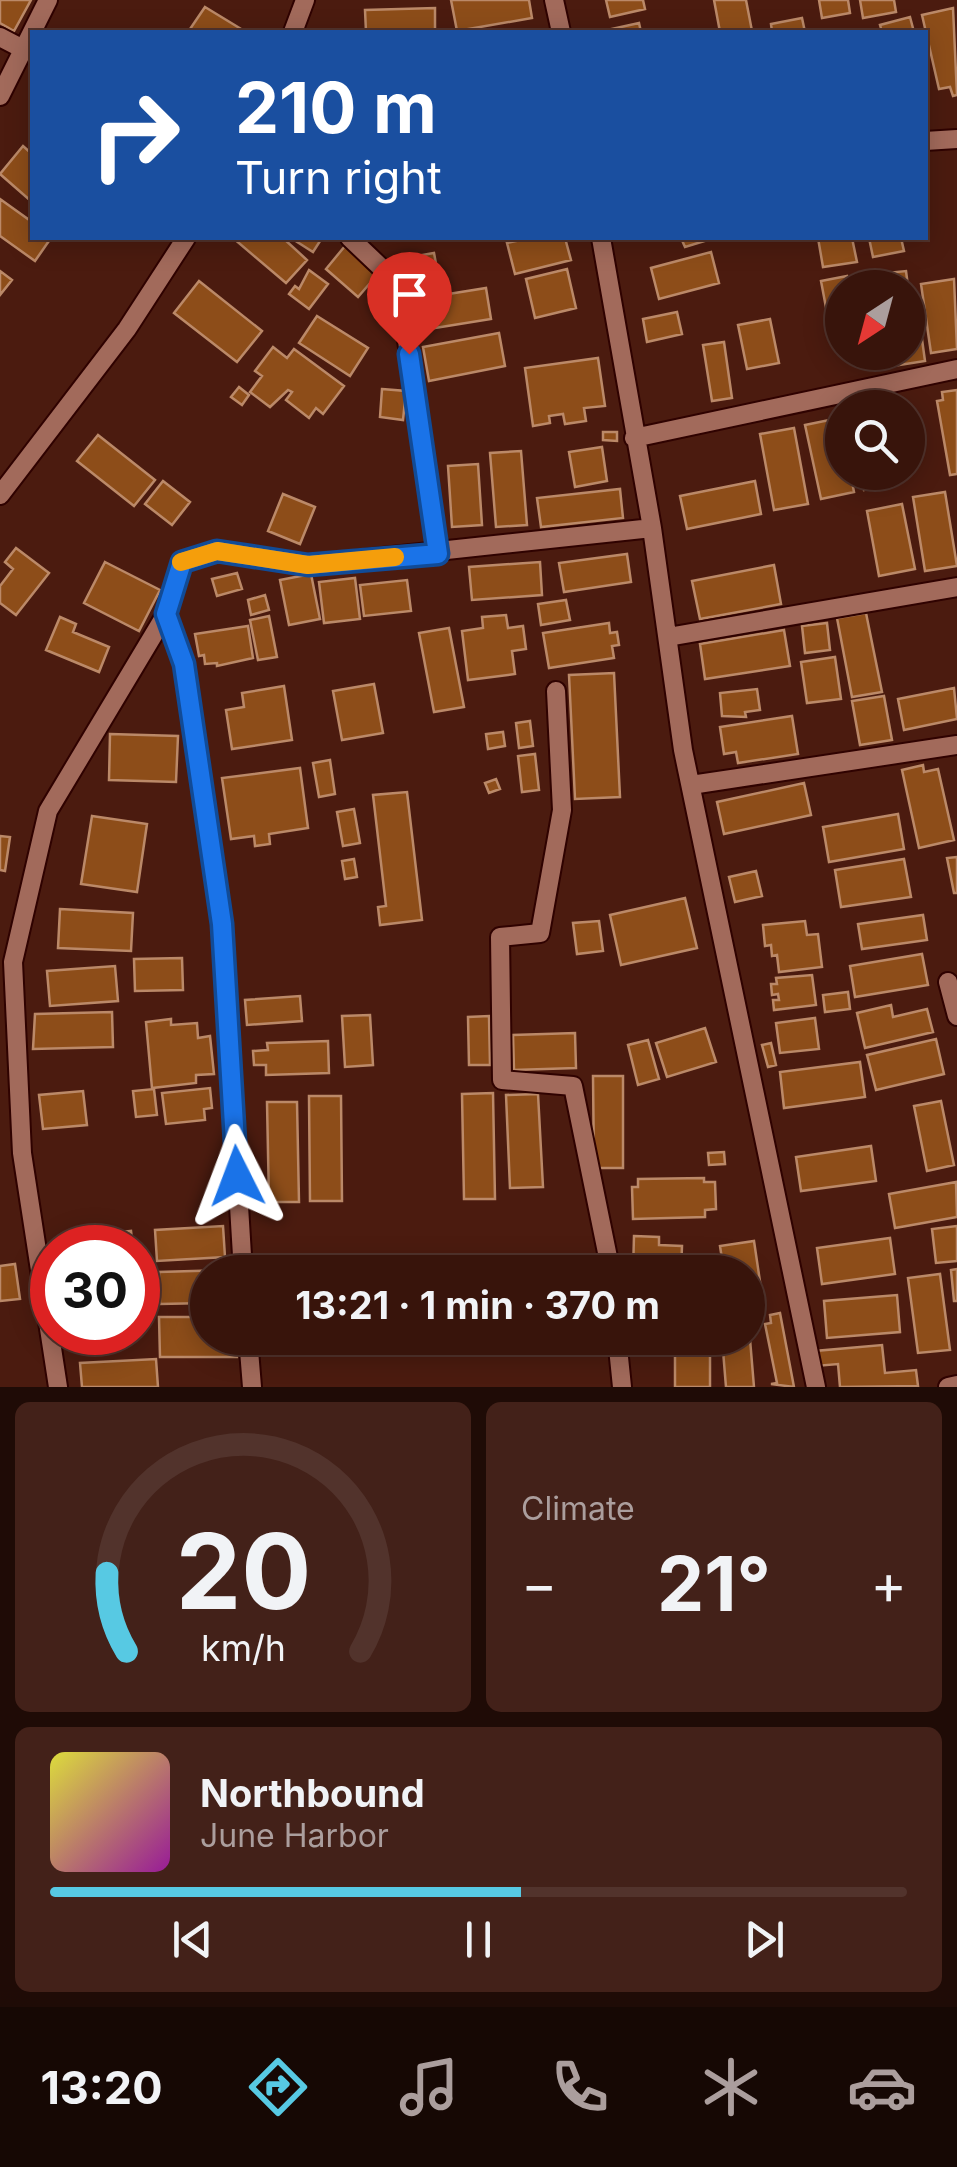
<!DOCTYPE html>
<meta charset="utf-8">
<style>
:root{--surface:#38140b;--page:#432119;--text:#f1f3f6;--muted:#ab9e9d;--line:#52332c;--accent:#57c9e3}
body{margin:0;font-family:Inter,sans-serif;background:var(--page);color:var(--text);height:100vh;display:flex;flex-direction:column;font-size:38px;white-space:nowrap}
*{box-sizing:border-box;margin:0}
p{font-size:32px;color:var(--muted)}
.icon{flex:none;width:55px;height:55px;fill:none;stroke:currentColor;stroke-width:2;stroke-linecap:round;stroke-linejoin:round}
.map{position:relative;height:1387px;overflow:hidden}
.details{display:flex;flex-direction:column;gap:15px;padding:15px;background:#1f0b06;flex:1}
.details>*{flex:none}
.top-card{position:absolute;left:30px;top:30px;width:898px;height:210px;border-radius:0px;box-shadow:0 5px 25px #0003,0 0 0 2px var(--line);background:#1a4fa0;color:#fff;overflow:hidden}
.needle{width:65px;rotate:216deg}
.controls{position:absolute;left:825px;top:270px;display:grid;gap:20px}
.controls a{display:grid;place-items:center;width:100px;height:100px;border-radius:50%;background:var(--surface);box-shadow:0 5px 25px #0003,0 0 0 2px var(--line);font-size:50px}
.speed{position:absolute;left:30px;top:1225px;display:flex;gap:20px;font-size:50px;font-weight:700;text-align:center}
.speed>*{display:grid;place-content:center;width:130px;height:130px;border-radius:50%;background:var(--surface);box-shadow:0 5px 25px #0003,0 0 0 2px var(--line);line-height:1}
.speed .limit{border:15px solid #d22;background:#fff;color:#111}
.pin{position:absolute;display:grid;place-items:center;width:85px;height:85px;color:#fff;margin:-102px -42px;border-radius:50% 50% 50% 0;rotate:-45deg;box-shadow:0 0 10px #0007}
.pin .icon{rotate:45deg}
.me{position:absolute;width:110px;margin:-55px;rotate:357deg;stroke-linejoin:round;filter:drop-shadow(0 0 8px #0008)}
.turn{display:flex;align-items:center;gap:35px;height:210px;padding:0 40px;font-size:45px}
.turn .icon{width:130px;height:130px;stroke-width:2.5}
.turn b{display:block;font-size:70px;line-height:85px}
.big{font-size:75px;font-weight:700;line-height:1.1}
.details .widget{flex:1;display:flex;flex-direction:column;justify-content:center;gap:15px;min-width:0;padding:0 35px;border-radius:15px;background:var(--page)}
.details .dial{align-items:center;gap:0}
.dial svg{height:260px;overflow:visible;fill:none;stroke:var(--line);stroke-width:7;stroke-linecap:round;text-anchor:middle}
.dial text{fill:var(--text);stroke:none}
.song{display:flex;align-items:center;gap:30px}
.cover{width:120px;height:120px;border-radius:15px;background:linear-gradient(135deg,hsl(60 70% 55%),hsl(300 70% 35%))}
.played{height:10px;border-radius:5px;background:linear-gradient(90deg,var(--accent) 55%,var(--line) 55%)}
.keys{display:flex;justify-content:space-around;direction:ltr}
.heat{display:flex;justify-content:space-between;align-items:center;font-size:55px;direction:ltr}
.details .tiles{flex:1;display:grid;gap:15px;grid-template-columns:1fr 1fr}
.widget:last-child{grid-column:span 2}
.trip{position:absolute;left:190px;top:1255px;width:575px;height:100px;border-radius:50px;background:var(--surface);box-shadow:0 5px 25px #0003,0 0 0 2px var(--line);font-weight:700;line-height:100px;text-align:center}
.dock{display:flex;height:160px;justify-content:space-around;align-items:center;background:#160804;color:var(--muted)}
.dock .icon{width:70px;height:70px}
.dock .on{color:var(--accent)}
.dock b{font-size:45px;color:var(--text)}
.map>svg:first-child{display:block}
.building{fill:#8d4d19;stroke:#bb8968;stroke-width:2.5}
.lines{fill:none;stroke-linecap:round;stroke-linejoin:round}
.minor-casing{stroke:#2f0200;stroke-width:22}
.minor{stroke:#a26a5b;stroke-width:18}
.route-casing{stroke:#114b97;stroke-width:25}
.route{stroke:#1a73e8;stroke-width:18}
.slow{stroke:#f59e0b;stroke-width:18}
</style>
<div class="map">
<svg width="957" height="1387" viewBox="0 0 957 1387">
<rect width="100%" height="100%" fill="#4b1b0f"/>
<!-- building -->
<path class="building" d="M0 0H31L14 31 0 23Z
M451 0H529L532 18 457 31Z
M606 0H643L645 9 610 17Z
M714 0H746L752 31 720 32Z
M819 0H848L850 13 822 18Z
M860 0H894L896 12 863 18Z
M205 7 246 32H188Z
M435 8V32H366L365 10Z
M953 8 957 95 953 96 950 87 939 89 922 15Z
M910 17 914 32H882L880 25Z
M802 18 805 32H772L771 24Z
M639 23 641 32H598Z
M23 146 32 154V202L0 174Z
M0 199 32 222V238H51L35 261 0 236Z
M233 238H283L307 260 286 283Z
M291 238H322L313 252Z
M530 238H565L571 260 515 274 507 243Z
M681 238H707L708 240 685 247Z
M818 238H852L857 262 823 267Z
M869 238H901L904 251 873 257Z
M345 246 378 274 358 297 326 269Z
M711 252 719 283 659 299 651 268Z
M434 253 440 285 410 290 405 258Z
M567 269 576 308 535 318 526 279Z
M309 270 328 284 309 309 289 294 295 286 299 289Z
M0 271 12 280 0 295Z
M906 271 909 294 908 288H878L876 274Z
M847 276 849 288H842V332L831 334 821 281Z
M954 279 957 349 931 353 921 284Z
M199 281 262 331 237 362 174 313Z
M486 288 491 319 416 331 411 300Z
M916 296 925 361 880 368 878 352H908V298Z
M677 312 682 334 647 342 643 319Z
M317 316 368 348 350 376 299 343Z
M770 319 779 363 747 369 738 325Z
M499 333 505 366 429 381 423 347Z
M724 342 732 398 712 401 703 345Z
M273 347 287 358 294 349 344 386 323 414 316 408 309 418 286 400 292 392 288 390 270 407 250 392 262 376 255 371Z
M598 358 605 406 584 408 586 421 565 424 563 414 549 416 550 423 533 426 525 368Z
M239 387 249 395 242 405 231 397Z
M382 389 406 391 403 420 380 417Z
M957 390V474L950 475 937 401 943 400 942 392Z
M839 418 842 472H850L854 492 821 499 805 425Z
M794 428 808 504 774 510 760 434Z
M603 432H617V441L603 440Z
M98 435 155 480 134 506 77 461Z
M602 447 607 481 575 487 569 452Z
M521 451 527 525 496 527 490 453Z
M478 464 482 525 452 527 448 466Z
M860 472H899L901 482 864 490Z
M163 481 190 502 172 525 145 504Z
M755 481 761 514 687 529 680 496Z
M620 489 623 518 541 527 537 498Z
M945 492 957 566 925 571 913 497Z
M283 494 315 507 300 544 268 531Z
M902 504 915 569 879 576 867 511Z
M16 548 49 573 16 615 0 603V586L13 569 5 562Z
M627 554 631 582 564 592 559 563Z
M105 562 160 590 139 631 84 603Z
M540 562 542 595 472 600 469 567Z
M774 565 781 604 700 619 692 581Z
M237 573 242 589 217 596 212 579Z
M311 574 320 619 289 625 280 580Z
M355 578 360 619 324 623 319 582Z
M407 580 411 611 364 616 360 585Z
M265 595 269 610 251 615 248 600Z
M566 600 570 620 541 625 538 604Z
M866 613 882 692 852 697 837 618Z
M506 615 508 628 523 626 526 649 512 651 515 674 468 680 462 631 483 628 482 617Z
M269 616 277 657 258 660 250 620Z
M60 617 76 624 73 632 109 647 99 672 46 650Z
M609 623 610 633 617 632 619 645 612 646 614 658 549 668 543 633Z
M827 623 830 650 805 653 802 626Z
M248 626 253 658 217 666V663L205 664 204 655 199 656 195 634Z
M449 628 464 707 434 712 419 633Z
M784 630 790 666 705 679 700 644Z
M835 657 841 699 807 703 801 662Z
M614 673 620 797 575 799 569 675Z
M374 684 383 733 342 740 333 691Z
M284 686 292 740 232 749 226 710 244 707 242 693Z
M954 688 957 719 904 730 898 699Z
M757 689 760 710 745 712 746 717 722 716 720 693Z
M884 696 892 740 860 745 852 701Z
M792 716 798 754 738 763 736 752 724 754 720 727Z
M530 721 533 746 519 748 516 723Z
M503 732 505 746 488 749 486 734Z
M110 734 178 736 176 782 109 780Z
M535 754 539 790 522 792 518 756Z
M330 760 335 794 319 797 313 763Z
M923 765 924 772 938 769 954 840 919 848 902 770Z
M300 768 308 828 269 834 270 844 255 846 254 836 231 839 222 778Z
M496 779 500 789 489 793 485 783Z
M804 783 811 815 724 834 717 802Z
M407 792 422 920 380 925 378 907 386 906 373 795Z
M354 809 360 843 343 846 337 812Z
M898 814 904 849 829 862 823 827Z
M92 816 147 824 137 892 81 884Z
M0 836 10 837 5 871 0 870Z
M957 857V893H954L947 858Z
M354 859 357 877 345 879 342 861Z
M904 859 911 897 841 907 835 870Z
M756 871 762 896 735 902 729 877Z
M685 898 697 948 621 965 610 915Z
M60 909 133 913 131 951 58 948Z
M923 915 927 940 862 949 858 924Z
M599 921 603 951 577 954 573 923Z
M805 921 807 935 818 934 822 967 779 972 777 955 772 956 771 945 765 946 763 925Z
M922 954 928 985 855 997 850 966Z
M182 958 183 990 135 991 134 959Z
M115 966 118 1001 50 1006 47 971Z
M812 975 816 1005 774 1010 773 1000H779L778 994 772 995 771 984H777L776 978Z
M848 992 850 1009 825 1012 823 995Z
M300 996 302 1021 247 1025 245 1000Z
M891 1005 893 1017 927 1009 933 1032 865 1048 857 1013Z
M112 1012 113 1047 33 1049 35 1014Z
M370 1015 373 1065 345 1067 342 1016Z
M489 1016 490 1065H469L468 1017Z
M815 1018 819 1049 780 1053 776 1023Z
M171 1019V1025L197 1023 198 1038 210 1036 214 1074 196 1075V1083L152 1088 146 1022Z
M705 1028 716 1062 667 1077 656 1043Z
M575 1033 576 1068 514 1070 513 1035Z
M936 1039 944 1074 876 1090 867 1055Z
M648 1040 659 1079 638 1085 628 1045Z
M328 1041 329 1073 266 1075V1065H254L253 1051 268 1050 267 1043Z
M771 1043 776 1065 768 1067 762 1045Z
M860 1062 865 1097 784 1108 780 1072Z
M593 1076H623V1168H594Z
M210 1088 212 1108 204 1109 205 1120 166 1124 162 1093Z
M154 1089 157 1115 136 1117 133 1091Z
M83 1091 87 1125 43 1129 39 1095Z
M493 1093 495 1199H464L462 1094Z
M538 1094 543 1187 510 1188 506 1095Z
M309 1096H341L342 1201H310Z
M941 1101 954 1165 927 1171 914 1106Z
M267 1102H297L299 1202H269Z
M871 1146 876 1181 801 1191 796 1157Z
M724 1152 725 1164 709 1165 708 1153Z
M704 1178V1182H715L716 1209 705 1210V1217L633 1219 632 1187H638V1179Z
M956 1182 957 1217 895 1228 889 1194Z
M223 1226 225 1257 157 1261 155 1230Z
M957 1226V1261L936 1263 932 1229Z
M131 1231 133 1248H63L62 1239Z
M634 1236 659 1237V1245L682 1246 681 1272H633Z
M890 1238 895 1274 822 1284 817 1248Z
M754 1241 762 1295 748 1297V1272H724L720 1246Z
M15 1264 20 1299 0 1301V1266Z
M957 1269V1301H954L951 1270Z
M228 1270 208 1272V1303L160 1304 159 1272Z
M940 1274 950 1350 918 1353 908 1278Z
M147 1282 152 1314 138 1316V1283Z
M897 1295 900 1332 827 1338 824 1301Z
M780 1313 794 1387 771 1384 777 1383 765 1324 771 1323 770 1315Z
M748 1315 754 1387H726L722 1338H748Z
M159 1317H208V1338H237V1357H160Z
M675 1338H710V1387H675Z
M882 1345 885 1373 916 1370 918 1386 840 1387 838 1364 816 1366 815 1351Z
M156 1359 158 1387H82L80 1363Z"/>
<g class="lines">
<defs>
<path id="minor" d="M554 0 561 32
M293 32 305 0
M0 37 23 49
M0 96 48 0
M925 141 957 139
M350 238 390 276 404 320 438 554
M601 238 652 528 683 750 816 1387
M634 438 957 369
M0 495 127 329 186 238
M166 614 184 663 222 924 243 1272
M668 637 957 587
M556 691 562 810 540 933 500 937 502 1080 573 1086 611 1272
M691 785 957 745
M948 982 957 1016
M248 1338 252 1387
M617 1338 622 1387
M58 1387 22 1153 13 962 48 811 166 614 182 562 217 551 308 565 652 528
M948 1387 957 1385"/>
</defs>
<!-- minor casing -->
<use href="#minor" class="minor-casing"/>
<!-- minor -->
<use href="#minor" class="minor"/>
</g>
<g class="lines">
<defs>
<path id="route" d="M237 1176 222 924 184 664 166 614 182 562 217 551 308 565 438 554 409 354"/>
</defs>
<!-- route casing -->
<use href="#route" class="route-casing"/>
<!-- route -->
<use href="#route" class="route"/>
<!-- slow -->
<path class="slow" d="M181 562 217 551 308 565 395 557"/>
</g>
</svg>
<div class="controls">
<a><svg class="needle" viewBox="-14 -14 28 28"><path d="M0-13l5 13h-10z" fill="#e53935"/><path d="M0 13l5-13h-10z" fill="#ab9e9d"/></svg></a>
<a><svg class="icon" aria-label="search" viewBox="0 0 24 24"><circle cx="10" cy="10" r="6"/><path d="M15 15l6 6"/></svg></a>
</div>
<div class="speed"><div class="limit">30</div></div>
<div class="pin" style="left:409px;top:354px;background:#d93025"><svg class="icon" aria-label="arrive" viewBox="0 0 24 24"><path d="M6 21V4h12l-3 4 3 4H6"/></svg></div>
<svg class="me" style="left:237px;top:1176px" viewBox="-20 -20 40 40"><path d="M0-17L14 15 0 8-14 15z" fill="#1a73e8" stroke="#fff" stroke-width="4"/></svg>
<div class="trip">13:21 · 1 min · 370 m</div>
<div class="top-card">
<div class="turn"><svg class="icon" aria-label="right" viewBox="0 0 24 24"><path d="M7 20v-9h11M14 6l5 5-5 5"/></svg><div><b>210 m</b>Turn right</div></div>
</div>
</div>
<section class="details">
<div class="tiles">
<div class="widget dial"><svg viewBox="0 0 100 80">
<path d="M14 69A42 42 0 1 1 86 69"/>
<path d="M14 69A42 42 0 0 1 8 45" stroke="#57c9e3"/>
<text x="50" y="56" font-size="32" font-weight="700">20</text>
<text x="50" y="72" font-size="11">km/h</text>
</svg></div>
<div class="widget"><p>Climate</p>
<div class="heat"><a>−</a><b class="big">21°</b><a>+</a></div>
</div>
<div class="widget">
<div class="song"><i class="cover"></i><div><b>Northbound</b><p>June Harbor</p></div></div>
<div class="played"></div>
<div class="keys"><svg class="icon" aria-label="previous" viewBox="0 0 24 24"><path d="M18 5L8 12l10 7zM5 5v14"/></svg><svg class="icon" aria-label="pause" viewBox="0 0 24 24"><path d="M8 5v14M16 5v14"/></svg><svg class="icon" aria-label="next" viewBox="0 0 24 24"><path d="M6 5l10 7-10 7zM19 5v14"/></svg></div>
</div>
</div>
</section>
<nav class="dock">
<b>13:20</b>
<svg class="icon on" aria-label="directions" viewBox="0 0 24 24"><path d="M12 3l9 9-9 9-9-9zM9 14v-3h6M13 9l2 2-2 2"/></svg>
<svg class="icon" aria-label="music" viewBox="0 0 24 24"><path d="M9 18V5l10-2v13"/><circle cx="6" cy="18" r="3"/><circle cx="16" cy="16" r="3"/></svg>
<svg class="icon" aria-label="phone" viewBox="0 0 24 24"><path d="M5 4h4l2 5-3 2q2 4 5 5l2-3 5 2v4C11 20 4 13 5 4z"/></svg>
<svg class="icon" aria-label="climate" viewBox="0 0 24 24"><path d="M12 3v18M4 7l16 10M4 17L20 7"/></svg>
<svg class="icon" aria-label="car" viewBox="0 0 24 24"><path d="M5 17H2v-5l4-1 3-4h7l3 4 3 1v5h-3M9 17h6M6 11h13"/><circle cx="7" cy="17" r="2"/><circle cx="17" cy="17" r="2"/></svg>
</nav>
